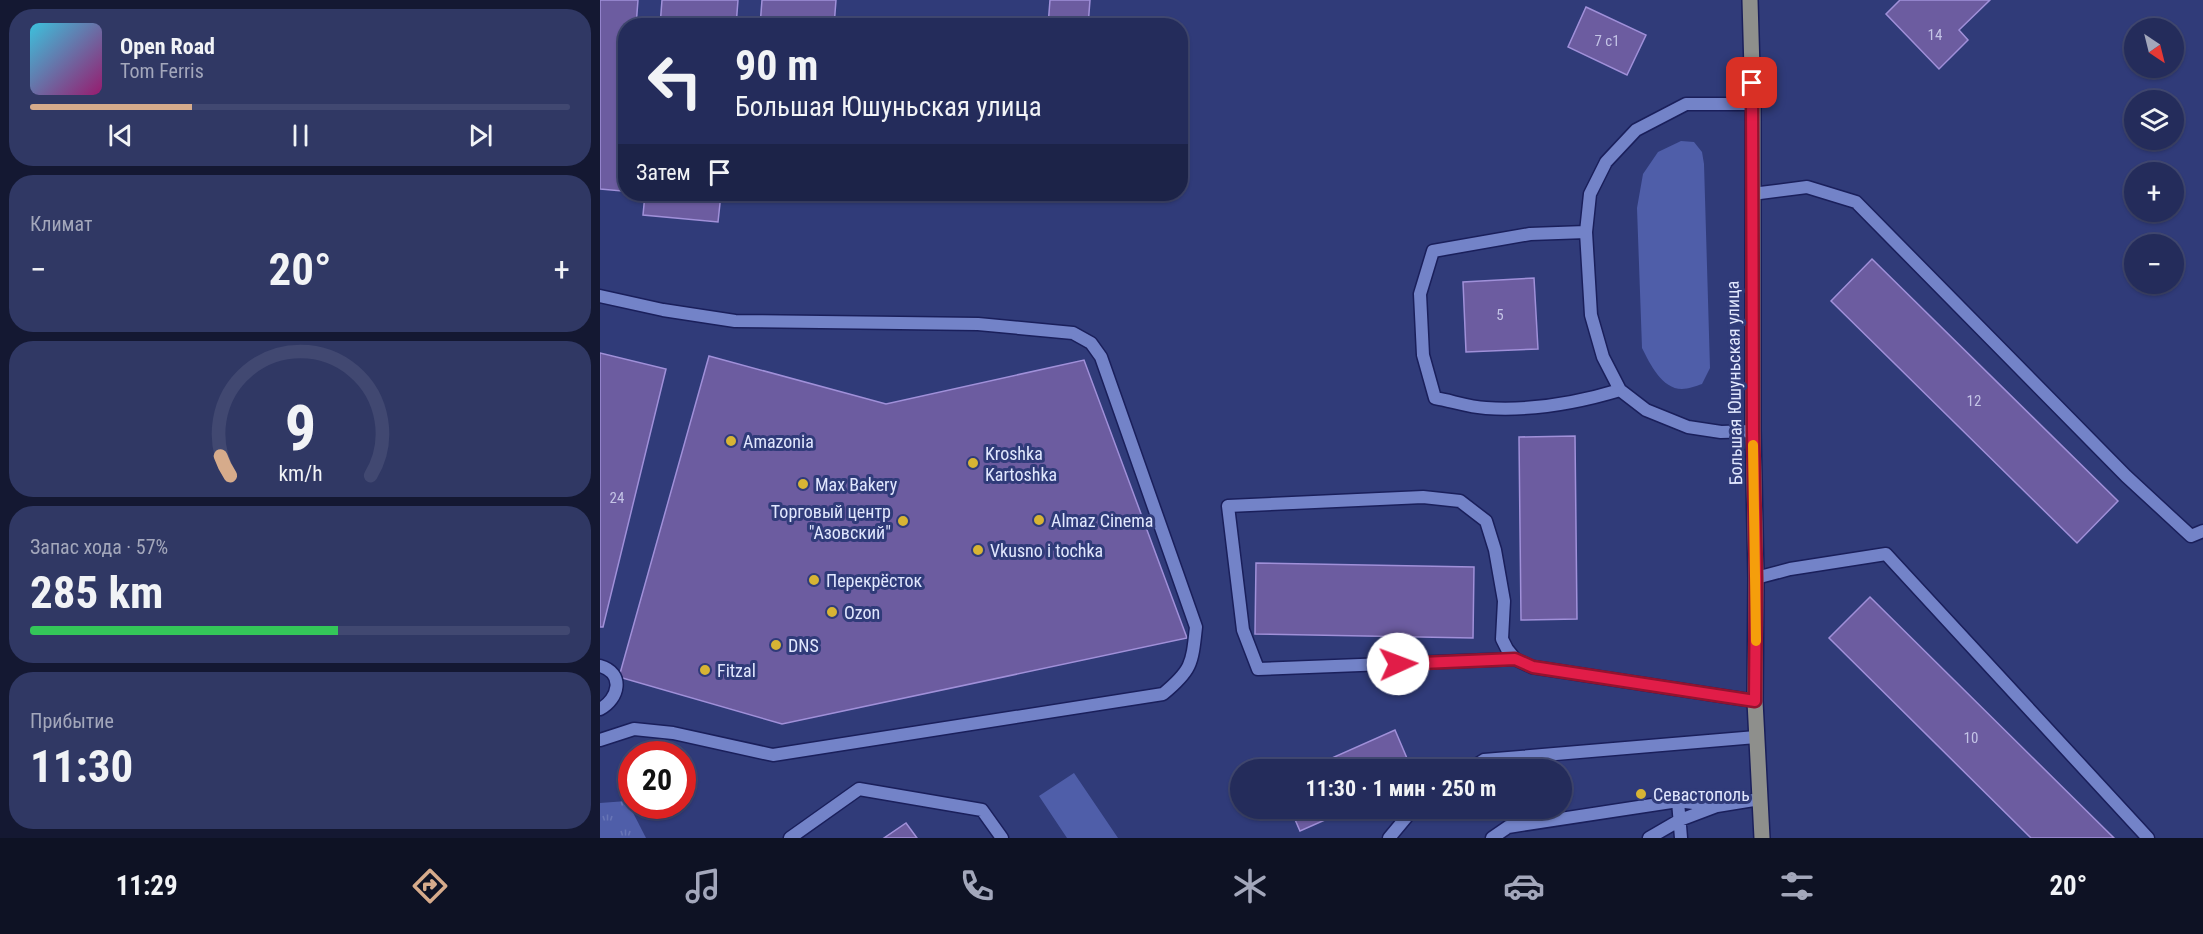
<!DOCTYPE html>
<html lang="ru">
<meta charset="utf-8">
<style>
:root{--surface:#242c5b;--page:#303864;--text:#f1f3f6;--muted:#a3a7bb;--line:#414871;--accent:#d6ab8b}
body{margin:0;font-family:"Roboto Condensed",sans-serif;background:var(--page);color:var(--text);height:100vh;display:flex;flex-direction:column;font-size:22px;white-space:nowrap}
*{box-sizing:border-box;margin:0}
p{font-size:20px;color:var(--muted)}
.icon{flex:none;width:33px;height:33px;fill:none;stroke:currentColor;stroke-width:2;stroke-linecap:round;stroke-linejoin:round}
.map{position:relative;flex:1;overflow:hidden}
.panel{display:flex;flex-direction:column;gap:9px;padding:9px;background:#141832;width:600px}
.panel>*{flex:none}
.hud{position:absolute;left:18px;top:18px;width:570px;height:183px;border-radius:24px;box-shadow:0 2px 4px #0004,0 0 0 2px var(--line);background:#242c5b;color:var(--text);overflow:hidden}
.needle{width:39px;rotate:145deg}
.buttons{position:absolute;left:1524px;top:18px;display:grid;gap:12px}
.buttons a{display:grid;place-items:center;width:60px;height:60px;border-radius:50%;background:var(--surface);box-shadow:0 2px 4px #0004,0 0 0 2px var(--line);font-size:30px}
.speed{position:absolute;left:18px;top:741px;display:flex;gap:12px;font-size:30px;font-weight:700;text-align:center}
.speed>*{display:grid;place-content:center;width:78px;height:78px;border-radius:50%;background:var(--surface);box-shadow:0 2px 4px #0004,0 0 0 2px var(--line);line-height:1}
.speed .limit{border:9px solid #d22;background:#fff;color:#111}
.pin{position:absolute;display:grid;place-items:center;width:51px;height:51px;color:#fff;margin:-26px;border-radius:12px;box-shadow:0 3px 9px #0006}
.me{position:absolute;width:66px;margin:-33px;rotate:88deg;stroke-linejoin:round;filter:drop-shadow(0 0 4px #0008)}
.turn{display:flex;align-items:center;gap:21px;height:126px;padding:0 18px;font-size:27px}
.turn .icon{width:78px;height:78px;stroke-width:2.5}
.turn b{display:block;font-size:42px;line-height:51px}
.then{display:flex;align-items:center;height:57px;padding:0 18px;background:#0003;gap:12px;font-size:22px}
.big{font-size:45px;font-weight:700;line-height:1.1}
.panel .tile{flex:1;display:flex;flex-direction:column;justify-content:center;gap:9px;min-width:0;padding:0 21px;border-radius:24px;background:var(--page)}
.panel .dial{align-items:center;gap:0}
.dial svg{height:156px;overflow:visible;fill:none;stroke:var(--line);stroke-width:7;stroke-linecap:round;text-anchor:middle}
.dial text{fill:var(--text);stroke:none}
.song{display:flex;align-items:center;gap:18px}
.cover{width:72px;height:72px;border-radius:9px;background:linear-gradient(135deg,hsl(190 70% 55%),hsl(320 70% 35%))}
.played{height:6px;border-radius:3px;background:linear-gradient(90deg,var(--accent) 30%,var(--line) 30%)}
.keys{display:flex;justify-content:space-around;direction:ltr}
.heat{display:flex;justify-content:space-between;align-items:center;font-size:33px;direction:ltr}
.charge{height:9px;border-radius:4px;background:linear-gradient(90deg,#34c759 57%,var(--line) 0)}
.trip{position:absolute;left:630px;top:759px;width:342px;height:60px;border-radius:30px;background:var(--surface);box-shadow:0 2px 4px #0004,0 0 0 2px var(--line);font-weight:700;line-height:60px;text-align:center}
.dock{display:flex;height:96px;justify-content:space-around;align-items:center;background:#0e1224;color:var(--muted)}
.dock .icon{width:42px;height:42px}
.dock .current{color:var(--accent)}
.dock b{font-size:27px;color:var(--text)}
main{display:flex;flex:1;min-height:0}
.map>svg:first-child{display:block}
.grass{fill:#4f5ea9}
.park{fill:url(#park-tufts)}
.building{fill:#6c5ca0;stroke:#a090d9;stroke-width:1.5}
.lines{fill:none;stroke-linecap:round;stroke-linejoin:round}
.lane-casing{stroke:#1a1f5b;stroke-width:15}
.secondary-casing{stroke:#1a1f5b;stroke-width:18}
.lane{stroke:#7383c8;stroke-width:12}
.secondary{stroke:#8e8f8c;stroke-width:15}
.route-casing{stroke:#92132f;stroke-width:15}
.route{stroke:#e11d48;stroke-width:10}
.slow{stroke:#f59e0b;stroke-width:10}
.poi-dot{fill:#d7b434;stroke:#303b79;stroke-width:2}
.labels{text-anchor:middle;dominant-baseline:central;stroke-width:6;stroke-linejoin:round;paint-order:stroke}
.number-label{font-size:15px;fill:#c4c4e6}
.street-label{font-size:18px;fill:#e1e7fe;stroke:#303b79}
.poi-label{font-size:18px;fill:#e1e7fe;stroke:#303b79;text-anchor:start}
</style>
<main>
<section class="panel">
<div class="tile">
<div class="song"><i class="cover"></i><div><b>Open Road</b><p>Tom Ferris</p></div></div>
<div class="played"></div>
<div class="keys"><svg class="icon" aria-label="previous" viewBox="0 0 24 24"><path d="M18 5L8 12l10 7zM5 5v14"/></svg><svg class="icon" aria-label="pause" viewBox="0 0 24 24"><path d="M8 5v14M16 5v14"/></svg><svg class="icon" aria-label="next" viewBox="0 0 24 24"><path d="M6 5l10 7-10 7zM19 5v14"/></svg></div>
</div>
<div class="tile"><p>Климат</p>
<div class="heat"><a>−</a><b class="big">20°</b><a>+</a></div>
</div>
<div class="tile dial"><svg viewBox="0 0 100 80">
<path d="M14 69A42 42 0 1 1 86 69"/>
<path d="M14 69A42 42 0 0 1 9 59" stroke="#d6ab8b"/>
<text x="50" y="56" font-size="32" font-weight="700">9</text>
<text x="50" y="72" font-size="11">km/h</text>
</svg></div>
<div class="tile"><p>Запас хода · 57%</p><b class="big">285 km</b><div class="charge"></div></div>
<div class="tile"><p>Прибытие</p><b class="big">11:30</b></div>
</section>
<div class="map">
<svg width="1603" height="838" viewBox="0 0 1603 838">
<defs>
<pattern id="park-tufts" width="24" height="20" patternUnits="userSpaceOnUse" patternTransform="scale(1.5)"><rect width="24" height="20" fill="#4f5ea9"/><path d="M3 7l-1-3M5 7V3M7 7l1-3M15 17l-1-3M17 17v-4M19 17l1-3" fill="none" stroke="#6875b6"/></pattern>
</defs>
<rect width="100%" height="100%" fill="#303b79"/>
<!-- grass -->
<path class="grass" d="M1081 141 1094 142 1102 152 1104 164 1110 368 1102 384C1096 386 1088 389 1082 389 1062 389 1050 364 1042 348L1037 208 1043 174 1058 152Z
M474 773 518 838H467L439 796Z"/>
<!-- park -->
<path class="park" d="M27 801 46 838H0V803Z"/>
<!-- building -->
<path class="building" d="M0 0H38L36 26H26V150L22 191 0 189Z
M62 0H138L136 26H60Z
M162 0H236L234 26H160Z
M450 0H490L488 26H448Z
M1300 0H1390L1359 30 1368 40 1339 69 1286 14Z
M986 7 1046 35 1027 75 968 47Z
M45 194H121L118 222 43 215Z
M1272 259 1518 501 1477 543 1231 301Z
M934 278 938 349 866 352 863 282Z
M0 353 66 369 3 627H0Z
M109 356 286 404 484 360 587 638 182 724 19 677Z
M975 436 977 619 921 620 919 437Z
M656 563 874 567 873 638 655 634Z
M1270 597 1514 838H1431L1229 638Z
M795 730 812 770H705Z
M690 808H752L700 831Z
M306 823 317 838H284Z"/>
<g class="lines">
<defs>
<path id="lane" d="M1153 104H1086L1036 130 1006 162 990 194 986 232 991 315 1003 357 1020 390 1046 410 1088 427 1121 432 1153 431
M1152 194 1207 187 1256 202 1526 476 1591 536 1603 531
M986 232 930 234 833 251 820 294 823 355 835 398C852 401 869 407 886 408 931 411 977 403 1020 390
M0 296 63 310 135 321 378 324 473 333 491 343 501 357 596 627C592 664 592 670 563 694L173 755 73 733 34 729 0 740
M1156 578 1190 569 1286 554 1548 838
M915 659 658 669 643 630 628 506 823 497 860 501 886 521 895 550 904 601 902 639 907 649 915 659 932 667 1155 701
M0 666C25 673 19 699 0 709
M868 770 884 760 1156 737
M1078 801 1116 806
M190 838 259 789 382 810 402 838
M789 838 814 808
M892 838 908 827 1078 801 1081 838
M1049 838 1080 820 1117 806 1160 799"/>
<path id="secondary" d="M1150 0 1153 104V431L1156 578 1155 701 1162 838"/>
</defs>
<!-- lane casing -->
<use href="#lane" class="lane-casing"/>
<!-- secondary casing -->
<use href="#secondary" class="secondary-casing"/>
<!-- lane -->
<use href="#lane" class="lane"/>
<!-- secondary -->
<use href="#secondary" class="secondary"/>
</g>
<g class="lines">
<defs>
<path id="route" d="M798 664 915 659 933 667 1155 701 1156 579 1153 431 1152 83"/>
</defs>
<!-- route casing -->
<use href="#route" class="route-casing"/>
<!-- route -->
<use href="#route" class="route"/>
<!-- slow -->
<path class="slow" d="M1153 445 1156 641"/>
</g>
<!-- markers -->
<g class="poi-dot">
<circle cx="131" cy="441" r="6"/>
<circle cx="373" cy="463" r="6"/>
<circle cx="203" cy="484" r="6"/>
<circle cx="439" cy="520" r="6"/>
<circle cx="303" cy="521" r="6"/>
<circle cx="378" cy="550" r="6"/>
<circle cx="214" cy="580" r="6"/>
<circle cx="232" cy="612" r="6"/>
<circle cx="176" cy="645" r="6"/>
<circle cx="105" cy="670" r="6"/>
<circle cx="1041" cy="794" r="6"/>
</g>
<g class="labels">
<!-- number labels -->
<g class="number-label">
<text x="1335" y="35">14</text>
<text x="1007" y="41">7 с1</text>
<text x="900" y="315">5</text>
<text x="1374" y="401">12</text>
<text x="17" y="498">24</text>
<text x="1371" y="738">10</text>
</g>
<!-- street labels -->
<g class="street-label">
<text transform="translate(1134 383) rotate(-91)">Большая Юшуньская улица</text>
</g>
<!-- poi labels -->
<g class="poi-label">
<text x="143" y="441">Amazonia</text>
<text x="385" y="453">Kroshka<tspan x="385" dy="21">Kartoshka</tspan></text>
<text x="215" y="484">Max Bakery</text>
<text x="291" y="511" text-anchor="end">Торговый центр<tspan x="291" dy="21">"Азовский"</tspan></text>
<text x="451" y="520">Almaz Cinema</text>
<text x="390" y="550">Vkusno i tochka</text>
<text x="226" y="580">Перекрёсток</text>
<text x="244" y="612">Ozon</text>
<text x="188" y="645">DNS</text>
<text x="117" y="670">Fitzal</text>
<text x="1053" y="794">Севастополь</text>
</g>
</g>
</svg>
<div class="buttons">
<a><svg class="needle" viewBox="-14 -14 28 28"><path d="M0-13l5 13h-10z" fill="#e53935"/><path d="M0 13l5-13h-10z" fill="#a3a7bb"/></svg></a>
<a><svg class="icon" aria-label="layers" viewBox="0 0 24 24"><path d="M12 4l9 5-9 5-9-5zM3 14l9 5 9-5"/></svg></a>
<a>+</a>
<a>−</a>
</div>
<div class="speed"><div class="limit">20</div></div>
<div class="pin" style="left:1152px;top:83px;background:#d93025"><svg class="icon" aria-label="arrive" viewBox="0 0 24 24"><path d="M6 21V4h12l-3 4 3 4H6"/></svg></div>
<svg class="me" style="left:798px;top:664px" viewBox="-20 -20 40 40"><circle r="19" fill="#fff"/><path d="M0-13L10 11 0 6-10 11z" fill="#e11d48"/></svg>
<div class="trip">11:30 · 1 мин · 250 m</div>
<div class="hud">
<div class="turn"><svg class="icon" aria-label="left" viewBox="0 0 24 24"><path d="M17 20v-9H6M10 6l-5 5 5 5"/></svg><div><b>90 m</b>Большая Юшуньская улица</div></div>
<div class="then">Затем<svg class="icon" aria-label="arrive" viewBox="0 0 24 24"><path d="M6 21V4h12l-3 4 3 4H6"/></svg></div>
</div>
</div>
</main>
<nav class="dock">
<b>11:29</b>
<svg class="icon current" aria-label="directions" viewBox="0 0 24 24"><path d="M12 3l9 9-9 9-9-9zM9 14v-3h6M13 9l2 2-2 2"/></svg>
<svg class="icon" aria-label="music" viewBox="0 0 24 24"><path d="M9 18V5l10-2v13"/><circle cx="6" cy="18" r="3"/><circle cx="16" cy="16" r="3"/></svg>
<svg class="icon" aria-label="phone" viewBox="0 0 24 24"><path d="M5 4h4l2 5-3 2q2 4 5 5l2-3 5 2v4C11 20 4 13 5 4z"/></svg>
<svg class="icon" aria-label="climate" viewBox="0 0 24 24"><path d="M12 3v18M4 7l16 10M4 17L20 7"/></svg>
<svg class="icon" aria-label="car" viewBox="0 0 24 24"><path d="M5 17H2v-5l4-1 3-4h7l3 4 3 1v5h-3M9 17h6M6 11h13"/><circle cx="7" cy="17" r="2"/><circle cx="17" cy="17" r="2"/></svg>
<svg class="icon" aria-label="filters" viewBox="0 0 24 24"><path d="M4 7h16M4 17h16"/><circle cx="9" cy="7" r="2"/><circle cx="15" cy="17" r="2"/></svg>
<b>20°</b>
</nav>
